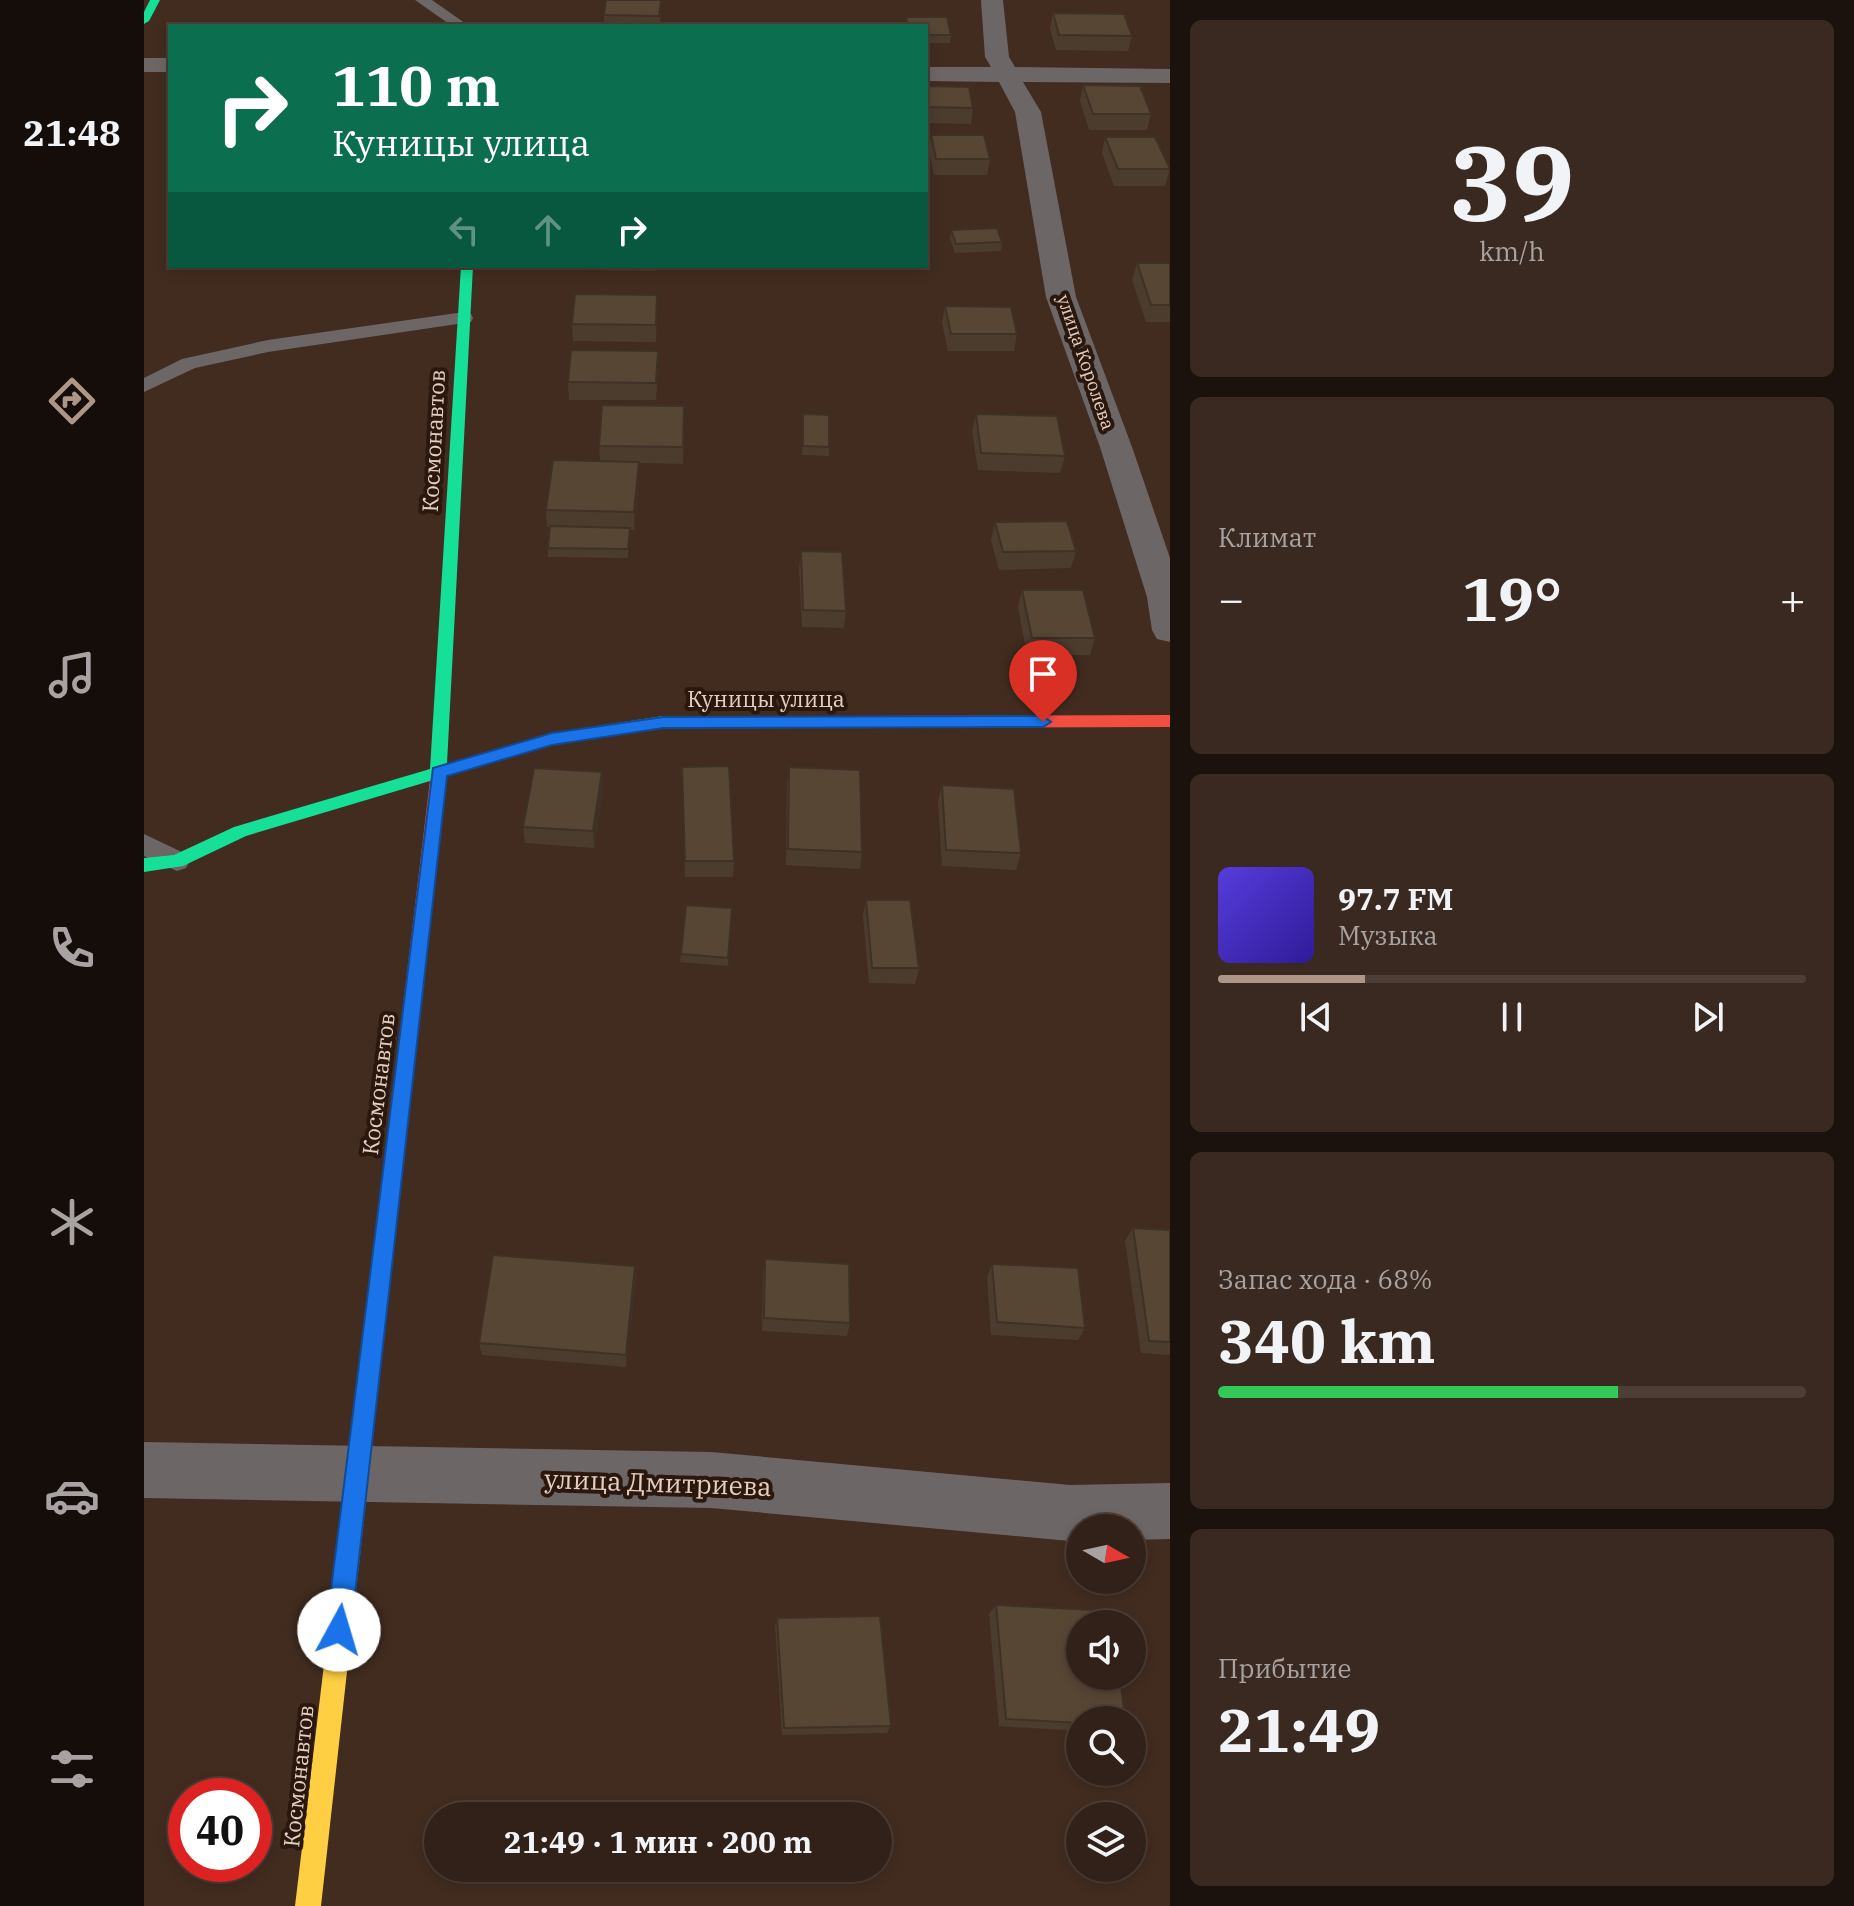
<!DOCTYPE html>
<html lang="ru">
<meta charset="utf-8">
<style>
:root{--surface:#322118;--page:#3a2921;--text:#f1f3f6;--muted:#a8a3a2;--line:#4d3e37;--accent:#ad9588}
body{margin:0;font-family:"IBM Plex Serif",serif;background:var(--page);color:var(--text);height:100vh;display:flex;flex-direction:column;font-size:30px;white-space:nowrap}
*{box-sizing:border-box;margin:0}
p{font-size:26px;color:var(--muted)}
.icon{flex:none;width:44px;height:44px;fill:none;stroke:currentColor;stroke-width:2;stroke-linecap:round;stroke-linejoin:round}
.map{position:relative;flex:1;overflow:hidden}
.side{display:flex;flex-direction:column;gap:20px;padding:20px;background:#1c120d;width:684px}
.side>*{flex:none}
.guide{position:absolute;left:24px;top:24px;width:760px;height:244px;border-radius:0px;box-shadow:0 4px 12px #0003,0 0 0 2px var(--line);background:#0b6e4f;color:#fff;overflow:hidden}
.needle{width:52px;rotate:99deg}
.buttons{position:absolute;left:922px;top:1514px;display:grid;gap:16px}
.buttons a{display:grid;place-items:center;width:80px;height:80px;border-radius:50%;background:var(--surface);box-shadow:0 4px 12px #0003,0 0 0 2px var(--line);font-size:40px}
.speed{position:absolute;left:24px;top:1778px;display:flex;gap:16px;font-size:40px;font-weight:700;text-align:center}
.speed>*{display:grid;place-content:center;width:104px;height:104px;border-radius:50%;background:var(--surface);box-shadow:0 4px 12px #0003,0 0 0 2px var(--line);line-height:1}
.speed .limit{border:12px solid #d22;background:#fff;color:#111}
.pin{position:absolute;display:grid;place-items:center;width:68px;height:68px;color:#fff;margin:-82px -34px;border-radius:50% 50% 50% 0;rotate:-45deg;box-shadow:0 0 8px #0007}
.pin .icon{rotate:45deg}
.me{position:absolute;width:88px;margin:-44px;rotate:6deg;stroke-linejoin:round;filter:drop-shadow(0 0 6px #0008)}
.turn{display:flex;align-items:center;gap:28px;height:168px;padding:0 32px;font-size:36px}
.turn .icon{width:104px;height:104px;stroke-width:2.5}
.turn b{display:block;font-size:56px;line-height:68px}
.lanes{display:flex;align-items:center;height:76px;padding:0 32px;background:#0003;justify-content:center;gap:40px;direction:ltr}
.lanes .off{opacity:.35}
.big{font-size:60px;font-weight:800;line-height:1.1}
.side .card{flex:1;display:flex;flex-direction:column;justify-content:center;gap:12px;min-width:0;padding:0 28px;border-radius:12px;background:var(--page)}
.side .dial{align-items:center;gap:0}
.dial b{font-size:104px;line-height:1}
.song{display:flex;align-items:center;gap:24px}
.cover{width:96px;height:96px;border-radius:12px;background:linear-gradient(135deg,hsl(250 70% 55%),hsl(250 70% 35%))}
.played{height:8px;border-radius:4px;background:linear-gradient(90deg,var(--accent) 25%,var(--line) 25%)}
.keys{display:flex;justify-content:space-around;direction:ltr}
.heat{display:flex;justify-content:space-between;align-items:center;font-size:44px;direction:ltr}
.charge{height:12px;border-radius:6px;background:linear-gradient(90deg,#34c759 68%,var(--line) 0)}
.trip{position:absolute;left:280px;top:1802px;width:468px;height:80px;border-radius:40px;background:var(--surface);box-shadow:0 4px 12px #0003,0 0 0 2px var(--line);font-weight:800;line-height:80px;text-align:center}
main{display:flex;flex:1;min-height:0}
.menu{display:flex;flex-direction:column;width:144px;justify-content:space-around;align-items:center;background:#140d0a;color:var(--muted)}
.menu .icon{width:56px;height:56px}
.menu .on{color:var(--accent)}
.menu b{font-size:36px;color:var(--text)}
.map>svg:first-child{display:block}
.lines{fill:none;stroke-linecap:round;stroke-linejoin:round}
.lane{fill:#6c6667;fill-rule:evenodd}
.street{fill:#6c6667;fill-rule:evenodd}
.fast{fill:#16e098;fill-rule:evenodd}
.slow{fill:#ffcf43;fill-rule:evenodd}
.jam{fill:#f24e42;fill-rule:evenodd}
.wall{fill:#4c3c2e}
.shaded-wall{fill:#3e3125}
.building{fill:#584635;stroke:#3e3125;stroke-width:2}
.route{fill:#1a73e8;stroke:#114b97;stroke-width:2}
.labels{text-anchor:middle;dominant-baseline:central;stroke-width:8;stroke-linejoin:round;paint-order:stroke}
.far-street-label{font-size:18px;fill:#e7cec0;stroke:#2a180e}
.street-label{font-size:22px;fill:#e7cec0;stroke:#2a180e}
.near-street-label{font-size:26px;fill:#e7cec0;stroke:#2a180e}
</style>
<main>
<nav class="menu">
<b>21:48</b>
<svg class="icon on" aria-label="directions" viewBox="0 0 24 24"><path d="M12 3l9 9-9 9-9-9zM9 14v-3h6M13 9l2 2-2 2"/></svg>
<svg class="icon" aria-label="music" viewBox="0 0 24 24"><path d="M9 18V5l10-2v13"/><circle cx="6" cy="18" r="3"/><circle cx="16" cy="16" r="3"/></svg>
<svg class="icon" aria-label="phone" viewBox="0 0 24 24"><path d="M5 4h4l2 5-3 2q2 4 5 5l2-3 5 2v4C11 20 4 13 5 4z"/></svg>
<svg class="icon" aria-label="climate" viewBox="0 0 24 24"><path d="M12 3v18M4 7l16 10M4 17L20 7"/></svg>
<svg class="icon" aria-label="car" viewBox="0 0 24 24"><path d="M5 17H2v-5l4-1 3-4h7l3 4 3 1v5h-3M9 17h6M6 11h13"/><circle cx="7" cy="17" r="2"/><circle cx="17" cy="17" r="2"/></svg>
<svg class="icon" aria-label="filters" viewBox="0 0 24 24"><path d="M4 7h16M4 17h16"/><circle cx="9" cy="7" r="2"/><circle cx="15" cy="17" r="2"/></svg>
</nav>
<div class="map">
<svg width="1026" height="1906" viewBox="0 0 1026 1906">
<rect width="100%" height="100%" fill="#422c20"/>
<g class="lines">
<!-- lane -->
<path class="lane" d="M271 0H288L325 26H308Z
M320 312 327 314 329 318 327 322 124 352 51 368 0 392V378L38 359 124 340Z
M0 834 42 854 46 861 42 868 33 871 0 856Z"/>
<!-- street -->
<path class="street" d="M837 0H859L865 57 871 67 1026 69V83L879 82 897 112 932 297 988 447 1026 558V642L1013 639 1008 630 1003 597 956 447 902 297 871 112 855 82 782 81V67H847L841 57Z
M0 58H26V72H0Z
M0 1442 567 1452 926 1485 1026 1483V1539L988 1540V1528H936V1541H926L567 1508 0 1498Z"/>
<!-- fast -->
<path class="fast" d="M6 0H16L5 21 0 24V12Z
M317 266H329L303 764 408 733 519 716H708L716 722 708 728H519L408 745 302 776 300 784 294 786 286 781 102 836 39 866 0 872V858L30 855 90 827 286 769Z"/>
<!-- slow -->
<path class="slow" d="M239 1247 246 1250 249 1257 177 1906H151L229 1257 232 1250Z"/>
<!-- jam -->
<path class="jam" d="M1026 715V727L708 728 700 722 708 716Z
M294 774 302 780 249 1257 246 1264 239 1267 232 1264 229 1257 286 780Z"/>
</g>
<!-- wall -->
<path class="wall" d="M517 0 516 26H460V15Z
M909 13 988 36 984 51 912 50 906 29Z
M762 17 807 35 806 43H782V26H762Z
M939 85 1007 114 1003 130H945L936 101Z
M782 86 829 108 827 124 782 123Z
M787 135 846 159 843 175H790L785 151Z
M961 137 1026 169 1021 186H970L958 153Z
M807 230 858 242 857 251 811 253 806 239Z
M993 263H1026V322H1002L988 280Z
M432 266H512V271L433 270Z
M513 295 512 342 429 341 428 324Z
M801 306 873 334 870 351H804L798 323Z
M514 368 512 400H425L424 382Z
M540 406 539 464 495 463V480L490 530H486L484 558 404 557V548L406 527H403L402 510 456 461 455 446Z
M659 414 685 447V456L658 455Z
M832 414 921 456 916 473 834 470 828 431Z
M851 522 932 551 927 568 855 570 847 540Z
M657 551 702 611 700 628 658 627 655 569Z
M878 590 951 638 946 655H883L874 607Z
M538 767 590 861 589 877H541Z
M645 767 718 852 716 869 642 865 643 784Z
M798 785 877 853 872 870 798 866 794 802Z
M459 788 450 848 381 843 379 827Z
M722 900 775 968 771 984 725 983 719 916Z
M588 908 584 966 536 962 537 954Z
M989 1228 1026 1230V1355L997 1353 981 1241Z
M621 1259 706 1323 703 1336 618 1331 619 1273Z
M848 1264 941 1328 934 1340 847 1335 843 1277Z
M491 1266 492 1279 482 1367 338 1355 335 1343Z
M852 1605 936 1720V1731L855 1726 845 1614Z
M633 1618 747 1726 743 1733 638 1735 631 1626Z"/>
<!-- shaded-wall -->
<path class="shaded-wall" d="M495 462V480L490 530V512Z
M458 772 459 788 450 848 449 831Z
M491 1266 492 1279 482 1367V1355Z"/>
<!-- building -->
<path class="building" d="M462 0H517L515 16 460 15Z
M909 13 980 14 988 36 915 35Z
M762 17H803L807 35H782V26H764Z
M939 85 996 86 1007 114H949Z
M782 86 825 87 829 108 782 107Z
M787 135H840L846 159H792Z
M961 137H1011L1026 169H974Z
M853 228 858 242 812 244 807 230Z
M993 263H1026V305H1007Z
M431 294 513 295 512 325 428 324Z
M801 306 867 307 873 334H807Z
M427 350 514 351 512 383 424 382Z
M458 405 540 406 539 447 455 446Z
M659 414 685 415V447L659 446Z
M832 414 913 416 921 456 837 453Z
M409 460 495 462 490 512 402 510Z
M923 521 932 551 859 552 851 522Z
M406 526 486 528 484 549 404 548Z
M657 551 698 552 702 611 659 610Z
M878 590H939L951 638H888Z
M585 766 590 861H541L538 767Z
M645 767 716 770 718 852 644 849Z
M390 768 458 772 449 831 379 827Z
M798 785 870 789 877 853 802 850Z
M722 900H766L775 968H728Z
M542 905 588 908 584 958 537 954Z
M989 1228 1026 1230V1342L1005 1341Z
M349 1255 491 1266 482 1355 335 1343Z
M621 1259 705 1264 706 1323 620 1318Z
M848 1264 934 1268 941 1328 853 1322Z
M852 1605 967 1611 969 1624H936V1676H976L981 1720H936V1723L862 1719Z
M736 1616 747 1726 640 1728 633 1618Z"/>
<!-- route -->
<path class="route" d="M899 716 907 722 899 727 519 728 408 745 303 776 207 1630 203 1638 195 1642 186 1638 182 1630 289 768 408 733 519 717Z"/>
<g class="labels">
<!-- far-street labels -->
<g class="far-street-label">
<text transform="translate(942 362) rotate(71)">улица Королева</text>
</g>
<!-- street labels -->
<g class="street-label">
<text transform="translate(289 441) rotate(-87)">Космонавтов</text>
<text x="622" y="698">Куницы улица</text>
<text transform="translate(234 1084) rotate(-83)">Космонавтов</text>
<text transform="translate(154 1776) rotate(-84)">Космонавтов</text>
</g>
<!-- near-street labels -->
<g class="near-street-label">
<text transform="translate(514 1482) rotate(2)">улица Дмитриева</text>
</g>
</g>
</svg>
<div class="buttons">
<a><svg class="needle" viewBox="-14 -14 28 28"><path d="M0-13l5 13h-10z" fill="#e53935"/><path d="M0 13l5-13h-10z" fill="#a8a3a2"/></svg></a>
<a><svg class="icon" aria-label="sound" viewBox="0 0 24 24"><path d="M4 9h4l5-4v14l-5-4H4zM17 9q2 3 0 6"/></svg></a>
<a><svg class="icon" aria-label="search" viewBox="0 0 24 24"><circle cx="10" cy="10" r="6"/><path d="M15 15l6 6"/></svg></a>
<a><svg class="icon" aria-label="layers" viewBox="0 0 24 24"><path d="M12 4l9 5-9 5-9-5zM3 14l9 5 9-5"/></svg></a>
</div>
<div class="speed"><div class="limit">40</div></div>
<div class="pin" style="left:899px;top:722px;background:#d93025"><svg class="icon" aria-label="arrive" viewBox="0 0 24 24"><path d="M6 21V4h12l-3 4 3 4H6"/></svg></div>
<svg class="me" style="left:195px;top:1630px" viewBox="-20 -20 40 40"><circle r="19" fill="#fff"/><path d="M0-13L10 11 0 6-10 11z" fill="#1a73e8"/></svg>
<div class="trip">21:49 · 1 мин · 200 m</div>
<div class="guide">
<div class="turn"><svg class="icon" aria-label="right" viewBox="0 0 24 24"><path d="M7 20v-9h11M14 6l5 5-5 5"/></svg><div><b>110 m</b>Куницы улица</div></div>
<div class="lanes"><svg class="icon off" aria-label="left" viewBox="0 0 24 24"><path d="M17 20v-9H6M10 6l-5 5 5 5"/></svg><svg class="icon off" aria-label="ahead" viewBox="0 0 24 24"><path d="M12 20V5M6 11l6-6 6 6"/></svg><svg class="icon" aria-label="right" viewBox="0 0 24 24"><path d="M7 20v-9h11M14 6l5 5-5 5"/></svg></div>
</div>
</div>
<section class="side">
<div class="card dial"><b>39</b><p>km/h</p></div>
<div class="card"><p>Климат</p>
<div class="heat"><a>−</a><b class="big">19°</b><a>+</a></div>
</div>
<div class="card">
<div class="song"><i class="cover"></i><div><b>97.7 FM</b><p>Музыка</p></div></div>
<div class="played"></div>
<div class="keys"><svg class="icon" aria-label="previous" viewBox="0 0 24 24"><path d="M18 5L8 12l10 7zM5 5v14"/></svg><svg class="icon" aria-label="pause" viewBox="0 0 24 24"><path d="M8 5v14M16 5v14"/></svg><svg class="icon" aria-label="next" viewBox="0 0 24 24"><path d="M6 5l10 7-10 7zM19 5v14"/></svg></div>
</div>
<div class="card"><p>Запас хода · 68%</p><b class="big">340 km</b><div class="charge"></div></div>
<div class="card"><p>Прибытие</p><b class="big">21:49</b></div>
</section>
</main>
